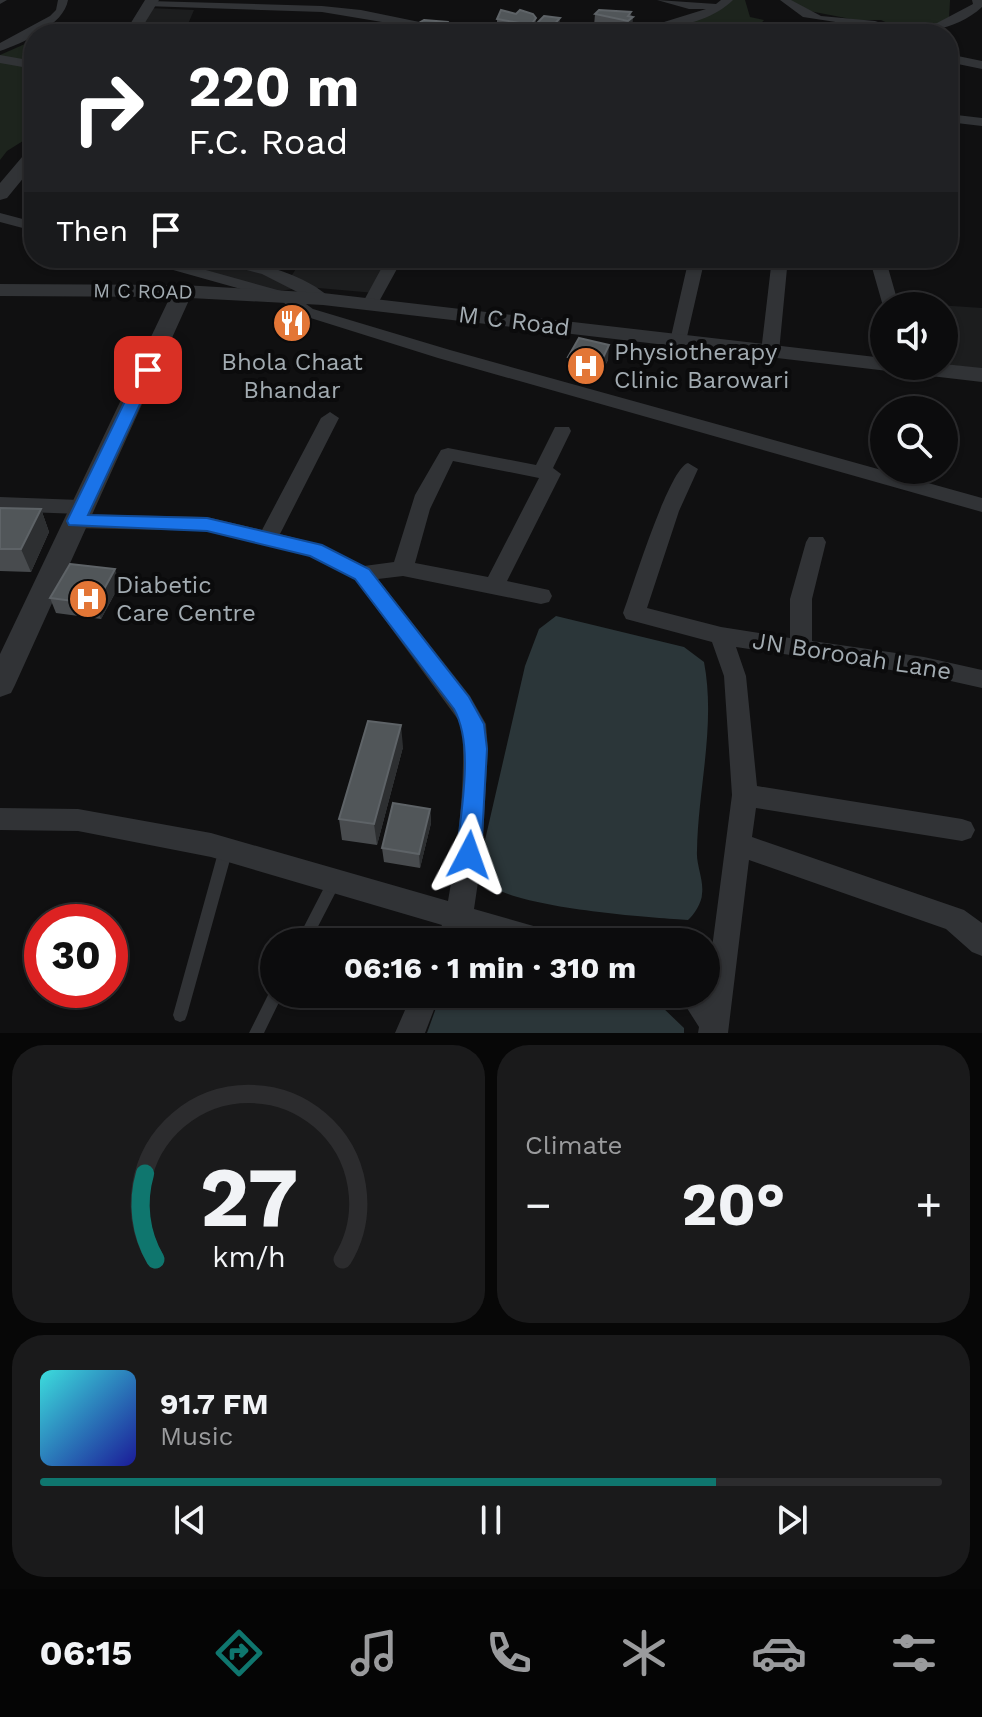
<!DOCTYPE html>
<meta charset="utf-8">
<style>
:root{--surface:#0c0c0d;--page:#1a1a1b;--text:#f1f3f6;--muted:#9a9b9d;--line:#2c2c2e;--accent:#0f766e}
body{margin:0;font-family:"Work Sans",sans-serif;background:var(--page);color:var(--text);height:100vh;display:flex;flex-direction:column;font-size:30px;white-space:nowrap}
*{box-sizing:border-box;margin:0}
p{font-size:26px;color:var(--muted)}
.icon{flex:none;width:44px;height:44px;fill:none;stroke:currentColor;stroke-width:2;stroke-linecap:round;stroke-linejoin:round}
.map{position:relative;height:1033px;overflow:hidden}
.side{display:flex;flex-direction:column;gap:12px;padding:12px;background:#070707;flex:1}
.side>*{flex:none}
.top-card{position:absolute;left:24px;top:24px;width:934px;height:244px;border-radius:32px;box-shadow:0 2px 6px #0004,0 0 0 2px var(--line);background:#202124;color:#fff;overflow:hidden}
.buttons{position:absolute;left:870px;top:292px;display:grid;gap:16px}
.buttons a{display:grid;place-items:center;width:88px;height:88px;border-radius:50%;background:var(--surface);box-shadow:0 2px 6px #0004,0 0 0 2px var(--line);font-size:40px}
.speed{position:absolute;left:24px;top:904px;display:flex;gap:16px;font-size:40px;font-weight:700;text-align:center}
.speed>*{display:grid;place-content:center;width:104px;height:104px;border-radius:50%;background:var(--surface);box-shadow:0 2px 6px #0004,0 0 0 2px var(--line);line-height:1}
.speed .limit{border:12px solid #d22;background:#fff;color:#111}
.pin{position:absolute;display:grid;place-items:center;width:68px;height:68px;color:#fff;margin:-34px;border-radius:16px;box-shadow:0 4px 12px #0006}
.me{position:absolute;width:88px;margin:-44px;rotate:4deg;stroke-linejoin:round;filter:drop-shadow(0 0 6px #0008)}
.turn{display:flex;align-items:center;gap:28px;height:168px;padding:0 32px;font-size:36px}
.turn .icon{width:104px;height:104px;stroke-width:2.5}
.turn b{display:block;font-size:56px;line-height:68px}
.then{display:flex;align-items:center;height:76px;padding:0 32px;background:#0003;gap:16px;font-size:30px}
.big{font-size:60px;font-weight:700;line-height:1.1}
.side .card{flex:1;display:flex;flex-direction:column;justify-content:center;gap:12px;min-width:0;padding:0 28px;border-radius:32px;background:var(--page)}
.side .dial{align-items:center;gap:0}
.dial svg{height:208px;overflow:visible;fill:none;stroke:var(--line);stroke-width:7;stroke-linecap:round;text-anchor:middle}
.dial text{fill:var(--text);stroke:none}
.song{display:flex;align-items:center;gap:24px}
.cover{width:96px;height:96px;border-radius:12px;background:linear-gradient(135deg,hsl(180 70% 55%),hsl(240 70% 35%))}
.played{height:8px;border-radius:4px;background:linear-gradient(90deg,var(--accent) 75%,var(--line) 75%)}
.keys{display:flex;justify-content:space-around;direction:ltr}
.heat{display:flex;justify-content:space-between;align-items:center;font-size:44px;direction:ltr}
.side .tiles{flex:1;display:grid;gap:12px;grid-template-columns:1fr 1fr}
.card:last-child{grid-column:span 2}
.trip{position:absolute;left:260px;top:928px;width:460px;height:80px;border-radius:40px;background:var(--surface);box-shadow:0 2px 6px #0004,0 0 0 2px var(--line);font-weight:700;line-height:80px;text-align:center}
.dock{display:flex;height:128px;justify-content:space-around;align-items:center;background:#050505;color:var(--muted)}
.dock .icon{width:56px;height:56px}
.dock .on{color:var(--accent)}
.dock b{font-size:36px;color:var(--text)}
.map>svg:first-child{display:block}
.built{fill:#1c1d1e}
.green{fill:#1d241d}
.water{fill:#2b3639}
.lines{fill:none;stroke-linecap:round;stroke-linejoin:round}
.service{fill:#313336;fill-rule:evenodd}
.minor{fill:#313336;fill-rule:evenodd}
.tertiary{fill:#313336;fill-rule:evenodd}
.wall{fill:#484b4e}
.shaded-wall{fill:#2d2f31}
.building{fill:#515659;stroke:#5e6367;stroke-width:2}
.route{fill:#1a73e8;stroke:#114b97;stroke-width:2}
.labels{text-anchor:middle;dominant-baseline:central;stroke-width:8;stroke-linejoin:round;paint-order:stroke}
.far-street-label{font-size:20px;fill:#a2abb1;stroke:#0b0b0c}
.street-label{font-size:24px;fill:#a2abb1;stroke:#0b0b0c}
.poi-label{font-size:24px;fill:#a2abb1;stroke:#0b0b0c;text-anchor:start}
</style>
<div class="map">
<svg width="982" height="1033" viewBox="0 0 982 1033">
<rect width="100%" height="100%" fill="#101011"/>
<!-- built -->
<path class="built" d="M149 8 194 10 188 24 194 25 190 34H136Z
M162 258H217L273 277 290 278 303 258H392L375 293 307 287 272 292Z
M892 302 982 308V369L944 364V306H893Z"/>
<!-- green -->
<path class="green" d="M727 0H745L750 17 764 20 751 34H687L684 29 699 27 693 22Z
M783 0H950V1L949 18 942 23 898 28 881 20H856L799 9Z
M34 40V134L7 151 0 160V55Z"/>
<!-- water -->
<path class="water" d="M556 616 684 647 704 662C716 725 698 788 697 851 696 865 704 880 702 894 702 902 694 915 688 920 648 917 497 908 477 875L525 666 539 629Z
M441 994H616L660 1005 684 1028V1033H427Z"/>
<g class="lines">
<!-- service -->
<path class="service" d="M226 843 231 845 233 849 187 1015 185 1020 180 1022 175 1020 173 1015 219 849 221 845Z
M334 876 339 878 341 882 310 942H296L329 878Z
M274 988V994H283L264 1033H249L271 989Z"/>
<!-- minor -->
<path class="minor" d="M0 0H7L0 4Z
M58 0H68C64 25 23 43 0 51V43L50 16 56 10Z
M657 0 716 4 721 0H733C698 35 616 34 569 34L586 26 664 22 706 9H689Z
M780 0H791L821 16 875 21 893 27 937 23 973 4 972 0H982V7C955 32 917 34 882 34V30L875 28 803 17Z
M149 1 322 6 361 10 478 34H454L322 12 145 6 144 4Z
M948 54 982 61V69L948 62Z
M0 55 34 61V69L0 63Z
M948 114 982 118V126L948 122Z
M0 213 34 222V231L0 222Z
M138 258H163L292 294 313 309 450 350 982 498V512L438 358 301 315 280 300 141 261Z
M210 258C246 258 305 273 331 299L329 302H317L262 274 213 261Z
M387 258H403L376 307H364L362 304Z
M689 258H705L686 341 678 346 670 341Z
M772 258H788L779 352 770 357 761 352Z
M879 259 887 264 899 306H883L871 264Z
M330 412 339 418 280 534 322 545 364 566 394 562 415 495 441 450 448 448 536 465 555 427H569L571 431 553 468 561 474 507 581 549 590 552 596 549 602 541 604 403 576 378 579 470 696 486 724 488 749 482 855 474 909 544 929 554 933 558 942H499L466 932 462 942H434L442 925 211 857 78 831 0 830V808L78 809 211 833 448 901C458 844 466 783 462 725L355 579 309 556 207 531 76 528 66 521 76 514 207 517 262 530 321 418ZM453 461 539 478 488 577 415 563 430 509Z
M688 463 698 469 679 511 647 608 721 627 790 638V599L806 542 809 537H823L826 542 812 599V641L924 657 982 670V688L924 675 736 647 746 676 757 786 962 819 971 822 975 830 971 838 962 841 756 808 752 837 964 910 982 923V956L972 952 946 929 749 860 728 1033H698L699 1027 678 994H706L732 795 724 676 712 642 626 619 623 613C632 589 669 468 688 463Z
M0 497 80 500 90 507 80 514 0 511Z
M412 994H440L425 1033H395Z"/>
<!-- tertiary -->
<path class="tertiary" d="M145 0H159L138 34H124Z
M34 149V165L7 198 0 200V183L28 150Z
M0 284 183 285 323 293 884 358V366L944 364 982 368V382L323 305 190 298 15 685 11 693 0 697V654L170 297 0 296Z"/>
</g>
<!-- wall -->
<path class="wall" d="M631 12 632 34H576V29L594 26 595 14Z
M544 16 559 34H497V19L536 18V24Z
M568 357 608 360 598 379 568 372Z
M0 508 41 509 49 532 31 572 0 571Z
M120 584 101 619 56 613 50 598Z
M403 747 377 845 342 840 339 819Z
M430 809 431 823 420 868 384 862 382 848Z"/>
<!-- shaded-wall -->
<path class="shaded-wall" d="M631 12V19L633 17 632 34H625L627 32 628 16Z
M536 18V34H530L531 25Z
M560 18 559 34H552V27Z
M609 345 608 360 598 379 600 364Z
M41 509 49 532 31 572 21 549Z
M115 569 120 584 101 619 96 604Z
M401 725 403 747 377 845 374 824Z
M430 809 431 823 420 868 419 854Z"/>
<!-- building -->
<path class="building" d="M501 10 516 14 520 10 533 14 536 18 531 25 497 19Z
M599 10 631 12 628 16 633 17 628 21 595 14Z
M544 16 560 18 552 27 536 24Z
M424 20 448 22 453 28 450 34H400Z
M580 23 627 32 625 34H600L576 29Z
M579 338 609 345 600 364 568 357Z
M0 508 41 509 21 549H0Z
M70 564 115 569 96 604 50 598Z
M368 721 401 725 374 824 339 819Z
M393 803 430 809 419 854 382 848Z"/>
<!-- route -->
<path class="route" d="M148 365 156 370 88 515 207 518 322 545 369 569 469 697 484 724 487 749 481 855 477 863 469 866 460 863 457 855C460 812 475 747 454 709L355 579 310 556 207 531 69 525 67 521 140 370Z"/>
<!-- icons -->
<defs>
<symbol id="restaurant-disc" viewBox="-11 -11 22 22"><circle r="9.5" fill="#e37636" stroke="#0b0b0c"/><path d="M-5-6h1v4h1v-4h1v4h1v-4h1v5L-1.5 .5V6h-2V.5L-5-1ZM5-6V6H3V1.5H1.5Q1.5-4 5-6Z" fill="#fff"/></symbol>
<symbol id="hospital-disc" viewBox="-11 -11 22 22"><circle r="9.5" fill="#e37636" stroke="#0b0b0c"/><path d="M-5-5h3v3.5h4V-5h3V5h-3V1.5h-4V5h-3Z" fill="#fff"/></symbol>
</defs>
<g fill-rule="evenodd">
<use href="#restaurant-disc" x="270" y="301" width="44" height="44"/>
<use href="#hospital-disc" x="564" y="344" width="44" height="44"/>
<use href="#hospital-disc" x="66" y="577" width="44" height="44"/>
</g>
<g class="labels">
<!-- far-street labels -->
<g class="far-street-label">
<text transform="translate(143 291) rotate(1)">M C ROAD</text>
</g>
<!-- street labels -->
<g class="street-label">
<text transform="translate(514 321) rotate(7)">M C Road</text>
<text transform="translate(852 656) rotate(9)">JN Borooah Lane</text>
</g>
<!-- poi labels -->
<g class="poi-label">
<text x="614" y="352">Physiotherapy<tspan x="614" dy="28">Clinic Barowari</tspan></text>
<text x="292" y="362" text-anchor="middle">Bhola Chaat<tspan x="292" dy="28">Bhandar</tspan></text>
<text x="116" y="585">Diabetic<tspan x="116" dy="28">Care Centre</tspan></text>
</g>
</g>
</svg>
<div class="buttons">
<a><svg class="icon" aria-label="sound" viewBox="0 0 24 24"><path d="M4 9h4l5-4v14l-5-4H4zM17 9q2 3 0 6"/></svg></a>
<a><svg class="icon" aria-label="search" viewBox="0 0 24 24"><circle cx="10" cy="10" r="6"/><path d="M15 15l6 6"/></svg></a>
</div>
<div class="speed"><div class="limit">30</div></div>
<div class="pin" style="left:148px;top:370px;background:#d93025"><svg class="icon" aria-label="arrive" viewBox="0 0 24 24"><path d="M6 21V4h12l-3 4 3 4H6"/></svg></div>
<svg class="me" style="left:469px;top:855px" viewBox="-20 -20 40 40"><path d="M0-17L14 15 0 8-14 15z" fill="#1a73e8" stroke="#fff" stroke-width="4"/></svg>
<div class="trip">06:16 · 1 min · 310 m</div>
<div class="top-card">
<div class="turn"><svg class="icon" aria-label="right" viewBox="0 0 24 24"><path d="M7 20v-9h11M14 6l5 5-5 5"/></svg><div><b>220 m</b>F.C. Road</div></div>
<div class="then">Then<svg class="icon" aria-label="arrive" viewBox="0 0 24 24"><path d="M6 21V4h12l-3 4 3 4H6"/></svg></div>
</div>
</div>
<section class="side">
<div class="tiles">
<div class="card dial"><svg viewBox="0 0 100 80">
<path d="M14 69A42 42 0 1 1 86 69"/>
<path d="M14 69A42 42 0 0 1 10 36" stroke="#0f766e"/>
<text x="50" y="56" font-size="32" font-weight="700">27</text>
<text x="50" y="72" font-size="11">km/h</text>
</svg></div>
<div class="card"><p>Climate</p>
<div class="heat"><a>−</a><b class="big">20°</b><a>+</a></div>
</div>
<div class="card">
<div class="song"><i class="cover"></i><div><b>91.7 FM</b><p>Music</p></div></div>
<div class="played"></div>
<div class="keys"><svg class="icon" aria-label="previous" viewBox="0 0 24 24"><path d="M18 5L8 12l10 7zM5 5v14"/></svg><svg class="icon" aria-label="pause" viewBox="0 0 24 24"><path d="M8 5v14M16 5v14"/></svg><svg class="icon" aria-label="next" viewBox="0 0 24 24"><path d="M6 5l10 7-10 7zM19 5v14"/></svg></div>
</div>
</div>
</section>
<nav class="dock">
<b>06:15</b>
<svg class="icon on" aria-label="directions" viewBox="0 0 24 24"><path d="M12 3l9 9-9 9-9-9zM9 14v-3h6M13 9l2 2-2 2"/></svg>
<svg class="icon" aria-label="music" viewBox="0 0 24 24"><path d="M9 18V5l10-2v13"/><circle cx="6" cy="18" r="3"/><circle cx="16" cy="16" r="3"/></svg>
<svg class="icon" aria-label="phone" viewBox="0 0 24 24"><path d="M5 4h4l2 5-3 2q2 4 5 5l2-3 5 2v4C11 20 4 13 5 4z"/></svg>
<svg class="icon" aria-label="climate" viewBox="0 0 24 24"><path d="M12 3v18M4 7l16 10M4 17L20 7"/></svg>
<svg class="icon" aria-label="car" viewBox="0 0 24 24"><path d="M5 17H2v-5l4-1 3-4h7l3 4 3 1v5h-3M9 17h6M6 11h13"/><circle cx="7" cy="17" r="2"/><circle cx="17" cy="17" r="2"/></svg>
<svg class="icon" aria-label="filters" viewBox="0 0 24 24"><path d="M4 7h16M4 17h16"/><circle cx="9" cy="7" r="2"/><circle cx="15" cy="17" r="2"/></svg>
</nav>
